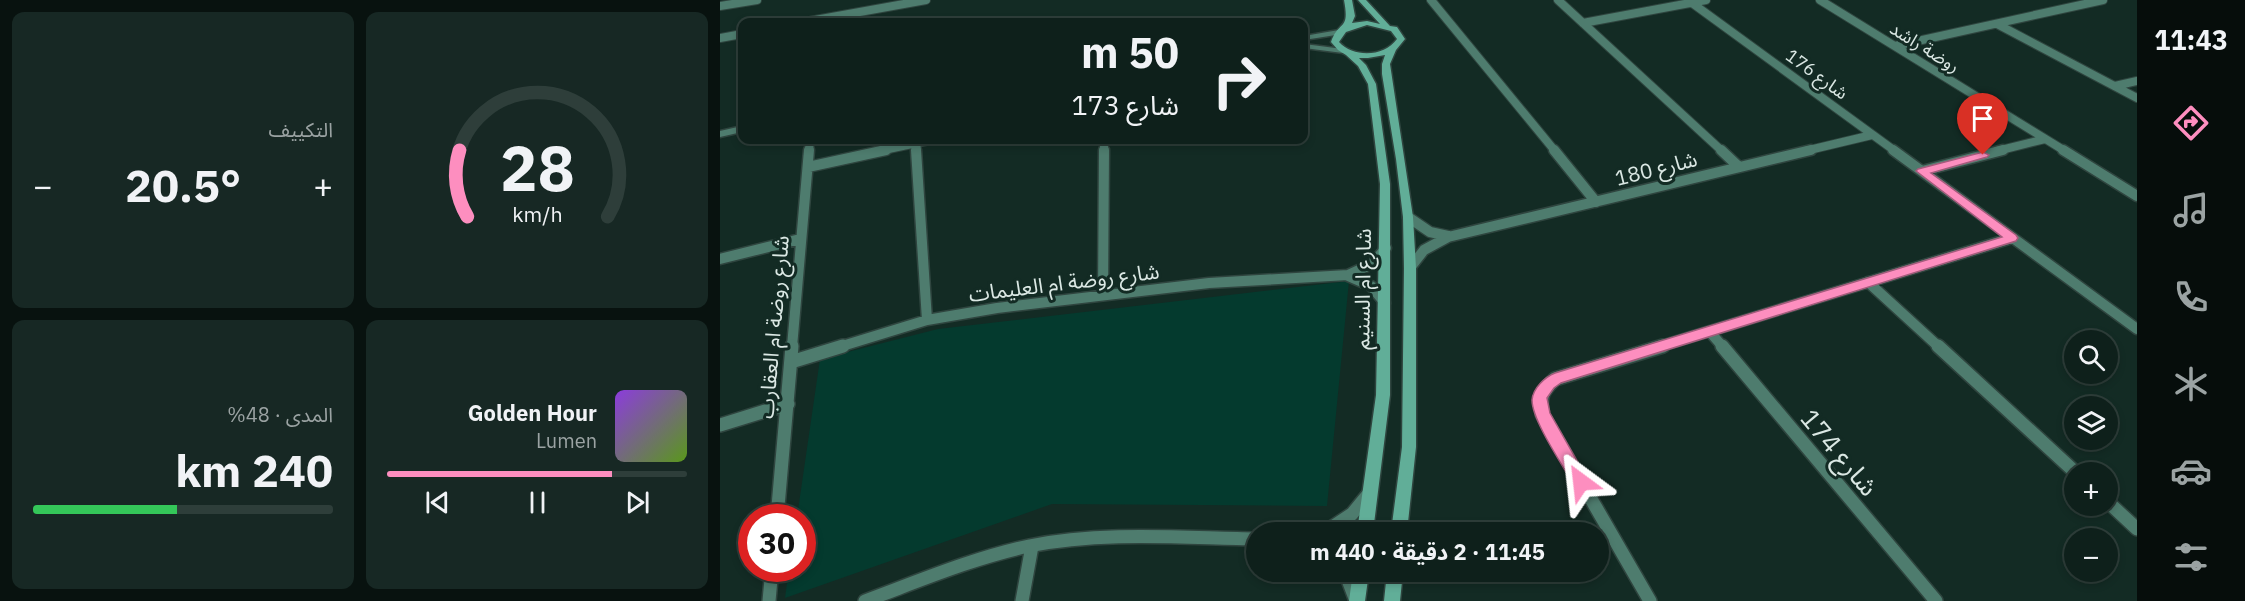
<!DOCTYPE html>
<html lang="ar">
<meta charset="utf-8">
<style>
:root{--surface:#0e201b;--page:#172824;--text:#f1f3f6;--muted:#9ba3a3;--line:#2e3e3a;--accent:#fd8ebf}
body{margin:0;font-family:"IBM Plex Sans","Noto Sans Arabic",sans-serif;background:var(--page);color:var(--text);direction:rtl;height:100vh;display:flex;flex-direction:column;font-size:22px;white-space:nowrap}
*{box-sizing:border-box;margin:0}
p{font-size:20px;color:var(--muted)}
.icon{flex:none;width:33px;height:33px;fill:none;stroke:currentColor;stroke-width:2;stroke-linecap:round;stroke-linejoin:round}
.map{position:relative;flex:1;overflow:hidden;direction:ltr}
.panel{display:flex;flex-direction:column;gap:12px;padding:12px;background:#08120f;width:720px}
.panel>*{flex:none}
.top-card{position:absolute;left:18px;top:18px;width:570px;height:126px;border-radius:12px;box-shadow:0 3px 9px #0003,0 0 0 2px var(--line);direction:rtl;background:#0e201b;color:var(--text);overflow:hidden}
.tools{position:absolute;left:1344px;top:330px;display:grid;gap:12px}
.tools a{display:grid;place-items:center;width:54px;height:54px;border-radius:50%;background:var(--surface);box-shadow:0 3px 9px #0003,0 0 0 2px var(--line);font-size:30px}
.speed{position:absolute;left:18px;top:504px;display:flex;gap:12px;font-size:30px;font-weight:700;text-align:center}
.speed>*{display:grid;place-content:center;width:78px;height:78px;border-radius:50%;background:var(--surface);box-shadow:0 3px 9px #0003,0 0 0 2px var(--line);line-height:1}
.speed .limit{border:9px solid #d22;background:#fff;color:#111}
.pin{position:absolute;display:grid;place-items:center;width:51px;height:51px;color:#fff;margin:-62px -26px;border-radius:50% 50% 50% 0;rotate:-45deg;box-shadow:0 0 6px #0007}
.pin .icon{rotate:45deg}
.me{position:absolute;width:66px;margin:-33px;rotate:330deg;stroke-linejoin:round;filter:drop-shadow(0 0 4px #0008)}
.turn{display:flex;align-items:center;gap:21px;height:126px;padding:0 30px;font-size:27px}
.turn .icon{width:78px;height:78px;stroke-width:2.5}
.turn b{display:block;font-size:42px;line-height:51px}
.big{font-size:45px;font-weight:700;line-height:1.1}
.panel .card{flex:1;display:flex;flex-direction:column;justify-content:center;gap:9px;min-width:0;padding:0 21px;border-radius:12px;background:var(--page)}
.panel .dial{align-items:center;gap:0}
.dial svg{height:156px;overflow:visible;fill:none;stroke:var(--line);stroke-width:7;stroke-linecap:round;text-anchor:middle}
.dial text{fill:var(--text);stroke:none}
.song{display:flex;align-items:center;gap:18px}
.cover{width:72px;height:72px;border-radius:9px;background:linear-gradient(135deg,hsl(270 70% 55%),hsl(90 70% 35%))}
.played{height:6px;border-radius:3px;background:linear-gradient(90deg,var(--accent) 75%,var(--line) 75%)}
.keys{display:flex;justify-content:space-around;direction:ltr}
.heat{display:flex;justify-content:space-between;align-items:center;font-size:33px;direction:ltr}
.charge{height:9px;border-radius:4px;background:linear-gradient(90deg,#34c759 48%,var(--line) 0)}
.panel .tiles{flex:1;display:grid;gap:12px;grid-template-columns:repeat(2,1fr)}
.trip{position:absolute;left:526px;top:522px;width:363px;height:60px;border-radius:30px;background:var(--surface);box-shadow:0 3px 9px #0003,0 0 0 2px var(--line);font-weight:700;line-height:60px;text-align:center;direction:rtl}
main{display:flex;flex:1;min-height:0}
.tab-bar{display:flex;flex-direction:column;width:108px;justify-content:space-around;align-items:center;background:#060d0b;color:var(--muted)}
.tab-bar .icon{width:42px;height:42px}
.tab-bar .selected{color:var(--accent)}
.tab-bar b{font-size:27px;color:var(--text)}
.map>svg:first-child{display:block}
.green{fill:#043a2e}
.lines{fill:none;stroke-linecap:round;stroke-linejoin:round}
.minor-far2-casing{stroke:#2f453f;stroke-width:10}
.minor-far1-casing{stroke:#2f453f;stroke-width:13}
.minor-casing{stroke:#2f453f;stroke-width:16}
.tertiary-casing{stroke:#2f453f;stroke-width:3}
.secondary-casing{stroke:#2f453f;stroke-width:3}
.minor-far2{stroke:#4e7c6e;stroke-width:8}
.minor-far1{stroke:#4e7c6e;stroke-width:10}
.minor{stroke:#4e7c6e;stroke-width:13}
.tertiary{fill:#4e7c6e;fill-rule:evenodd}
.secondary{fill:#61ae98;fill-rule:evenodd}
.route{fill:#fd8ebf;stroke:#a45c7c;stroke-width:1.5}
.labels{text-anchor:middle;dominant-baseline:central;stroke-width:6;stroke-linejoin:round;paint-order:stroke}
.far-street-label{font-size:18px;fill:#dbe8e4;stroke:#132b24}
.street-label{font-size:21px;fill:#dbe8e4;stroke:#132b24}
.near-street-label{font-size:26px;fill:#dbe8e4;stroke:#132b24}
</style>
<main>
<nav class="tab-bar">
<b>11:43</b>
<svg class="icon selected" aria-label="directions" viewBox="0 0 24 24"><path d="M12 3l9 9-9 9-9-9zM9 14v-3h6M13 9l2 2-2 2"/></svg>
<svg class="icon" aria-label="music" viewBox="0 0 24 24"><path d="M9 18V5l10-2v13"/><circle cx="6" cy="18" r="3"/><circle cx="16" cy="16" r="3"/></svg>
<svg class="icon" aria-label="phone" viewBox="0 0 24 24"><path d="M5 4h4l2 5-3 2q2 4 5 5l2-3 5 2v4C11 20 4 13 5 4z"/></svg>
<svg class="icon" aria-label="climate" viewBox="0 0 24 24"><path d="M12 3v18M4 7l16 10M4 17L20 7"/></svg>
<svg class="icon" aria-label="car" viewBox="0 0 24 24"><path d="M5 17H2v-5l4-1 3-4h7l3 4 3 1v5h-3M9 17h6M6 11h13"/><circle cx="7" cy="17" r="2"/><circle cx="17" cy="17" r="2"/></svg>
<svg class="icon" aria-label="filters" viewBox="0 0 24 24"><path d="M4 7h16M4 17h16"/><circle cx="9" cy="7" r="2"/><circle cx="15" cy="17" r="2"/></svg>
</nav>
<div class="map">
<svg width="1417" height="601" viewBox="0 0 1417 601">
<rect width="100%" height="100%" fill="#132b24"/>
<!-- green -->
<path class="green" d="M629 281 607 506 332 504 65 598 69 569 82 568V518L77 517 100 359 218 329Z"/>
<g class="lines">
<defs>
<path id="minor-far2" d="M711 0 835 151
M838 0 1002 151
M1100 0 1345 151
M972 3 1175 151
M0 6 37 0
M84 22 206 0
M863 23 986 0
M1277 24 1417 98
M0 38 22 34
M1175 46 1383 0
M1395 86 1417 81
M196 142 197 151
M89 151 90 140
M159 151 211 140
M384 151V140
M1085 151 1152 135
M1277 151 1325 139"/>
<path id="minor-far1" d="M196 150 207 320
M834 150 876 202
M1001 150 1019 167
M1173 150 1417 329
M1343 150 1417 196
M88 167 166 150
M1202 171 1283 150
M688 217 710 232 728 236
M0 259 80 239
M690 268 704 250 728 237 1091 150
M628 276 651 286 665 303
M1148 282 1219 347
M383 295 384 150
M990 332 1003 347
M72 347 89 150
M119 347 207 320 277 308 489 283 628 275 652 264 666 248
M938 347 1292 238"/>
<path id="minor" d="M1002 346 1216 601
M1218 346 1355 472
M71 362 123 346
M0 425 68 404
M1388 502 1417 529
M57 518 72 346
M605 532 632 514 650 492
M625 572 636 601
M49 601 52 568
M145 601C199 581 253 558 309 546 384 531 462 538 537 539
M302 601 312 546
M930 601 822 414C820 396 822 391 835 379L943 346"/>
<path id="tertiary" d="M619 30H622V34L584 40V36Z
M584 44 623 49 627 51 623 53 584 48Z
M22 126V132L0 137V131Z"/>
<path id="secondary" d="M624 0H632L635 16 632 23 647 21 660 24 638 0H646L670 26 677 27 685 39 676 50 670 64 693 217 696 268V447L687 532H671L682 447 684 268 683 217 676 159 662 74V64L665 55 648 58H639L646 65 656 84 670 184V395L653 532H637L656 395 660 184 648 84 638 66 626 55 618 50 611 42C619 19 630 32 624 0ZM647 25 671 31 677 39C664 57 634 58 619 42L626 32Z
M633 572H649L645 601H629Z
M667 572H683L680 601H664Z"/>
</defs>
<!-- minor-far2 casing -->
<use href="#minor-far2" class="minor-far2-casing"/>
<!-- minor-far1 casing -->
<use href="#minor-far1" class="minor-far1-casing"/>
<!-- minor casing -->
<use href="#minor" class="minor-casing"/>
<!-- tertiary casing -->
<use href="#tertiary" class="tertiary-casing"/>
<!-- secondary casing -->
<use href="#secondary" class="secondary-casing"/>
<!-- minor-far2 -->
<use href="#minor-far2" class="minor-far2"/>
<!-- minor-far1 -->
<use href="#minor-far1" class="minor-far1"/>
<!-- minor -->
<use href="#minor" class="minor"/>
<!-- tertiary -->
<use href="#tertiary" class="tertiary"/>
<!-- secondary -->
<use href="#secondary" class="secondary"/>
</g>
<!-- route -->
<path class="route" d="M1263 152 1269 155 1267 157 1211 173 1296 235 1298 238 1296 241 841 383 834 388 827 398 830 413 869 482 867 487 861 489 855 487C844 467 812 421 812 400 813 388 825 377 835 373L1282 237 1196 171 1198 169Z"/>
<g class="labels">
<!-- far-street labels -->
<g class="far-street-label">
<text transform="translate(1205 47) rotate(32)">روضة راشد</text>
<text transform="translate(1097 74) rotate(36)">شارع 176</text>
</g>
<!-- street labels -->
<g class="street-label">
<text transform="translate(936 168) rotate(-14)">شارع 180</text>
<text transform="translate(344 282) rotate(-7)">شارع روضة ام العليمات</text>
<text transform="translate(642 289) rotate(-89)">شارع ام السنيم</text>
<text transform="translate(53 327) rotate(-85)">شارع روضة ام العقارب</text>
</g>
<!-- near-street labels -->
<g class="near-street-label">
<text transform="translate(1120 452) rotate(50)">شارع 174</text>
</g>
</g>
</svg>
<div class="tools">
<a><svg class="icon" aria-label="search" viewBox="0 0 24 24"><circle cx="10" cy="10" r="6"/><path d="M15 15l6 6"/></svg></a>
<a><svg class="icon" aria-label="layers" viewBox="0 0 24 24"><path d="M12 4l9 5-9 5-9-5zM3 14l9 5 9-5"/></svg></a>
<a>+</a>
<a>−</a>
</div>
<div class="speed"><div class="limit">30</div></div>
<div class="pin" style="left:1263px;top:155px;background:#d93025"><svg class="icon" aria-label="arrive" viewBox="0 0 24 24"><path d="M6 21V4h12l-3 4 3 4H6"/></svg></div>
<svg class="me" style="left:861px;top:482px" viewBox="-20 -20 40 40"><path d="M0-17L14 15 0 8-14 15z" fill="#fd8ebf" stroke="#fff" stroke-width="4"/></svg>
<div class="trip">11:45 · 2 دقيقة · 440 m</div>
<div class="top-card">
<div class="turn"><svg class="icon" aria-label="right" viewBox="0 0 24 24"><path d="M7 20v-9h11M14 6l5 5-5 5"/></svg><div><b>50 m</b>شارع 173</div></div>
</div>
</div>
<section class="panel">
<div class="tiles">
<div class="card dial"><svg viewBox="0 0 100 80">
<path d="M14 69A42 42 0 1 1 86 69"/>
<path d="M14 69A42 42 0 0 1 10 35" stroke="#fd8ebf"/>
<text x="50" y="56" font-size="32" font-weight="700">28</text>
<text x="50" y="72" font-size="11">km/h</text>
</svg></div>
<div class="card"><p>التكييف</p>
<div class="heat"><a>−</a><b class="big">20.5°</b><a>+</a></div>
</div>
<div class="card">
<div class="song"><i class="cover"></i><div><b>Golden Hour</b><p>Lumen</p></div></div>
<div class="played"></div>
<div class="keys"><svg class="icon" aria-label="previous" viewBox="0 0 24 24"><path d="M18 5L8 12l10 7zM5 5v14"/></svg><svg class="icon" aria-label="pause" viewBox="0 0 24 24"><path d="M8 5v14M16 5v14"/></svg><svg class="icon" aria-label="next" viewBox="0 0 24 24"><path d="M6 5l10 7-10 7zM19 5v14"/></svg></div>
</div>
<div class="card"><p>المدى · 48%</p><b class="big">240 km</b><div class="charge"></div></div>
</div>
</section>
</main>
